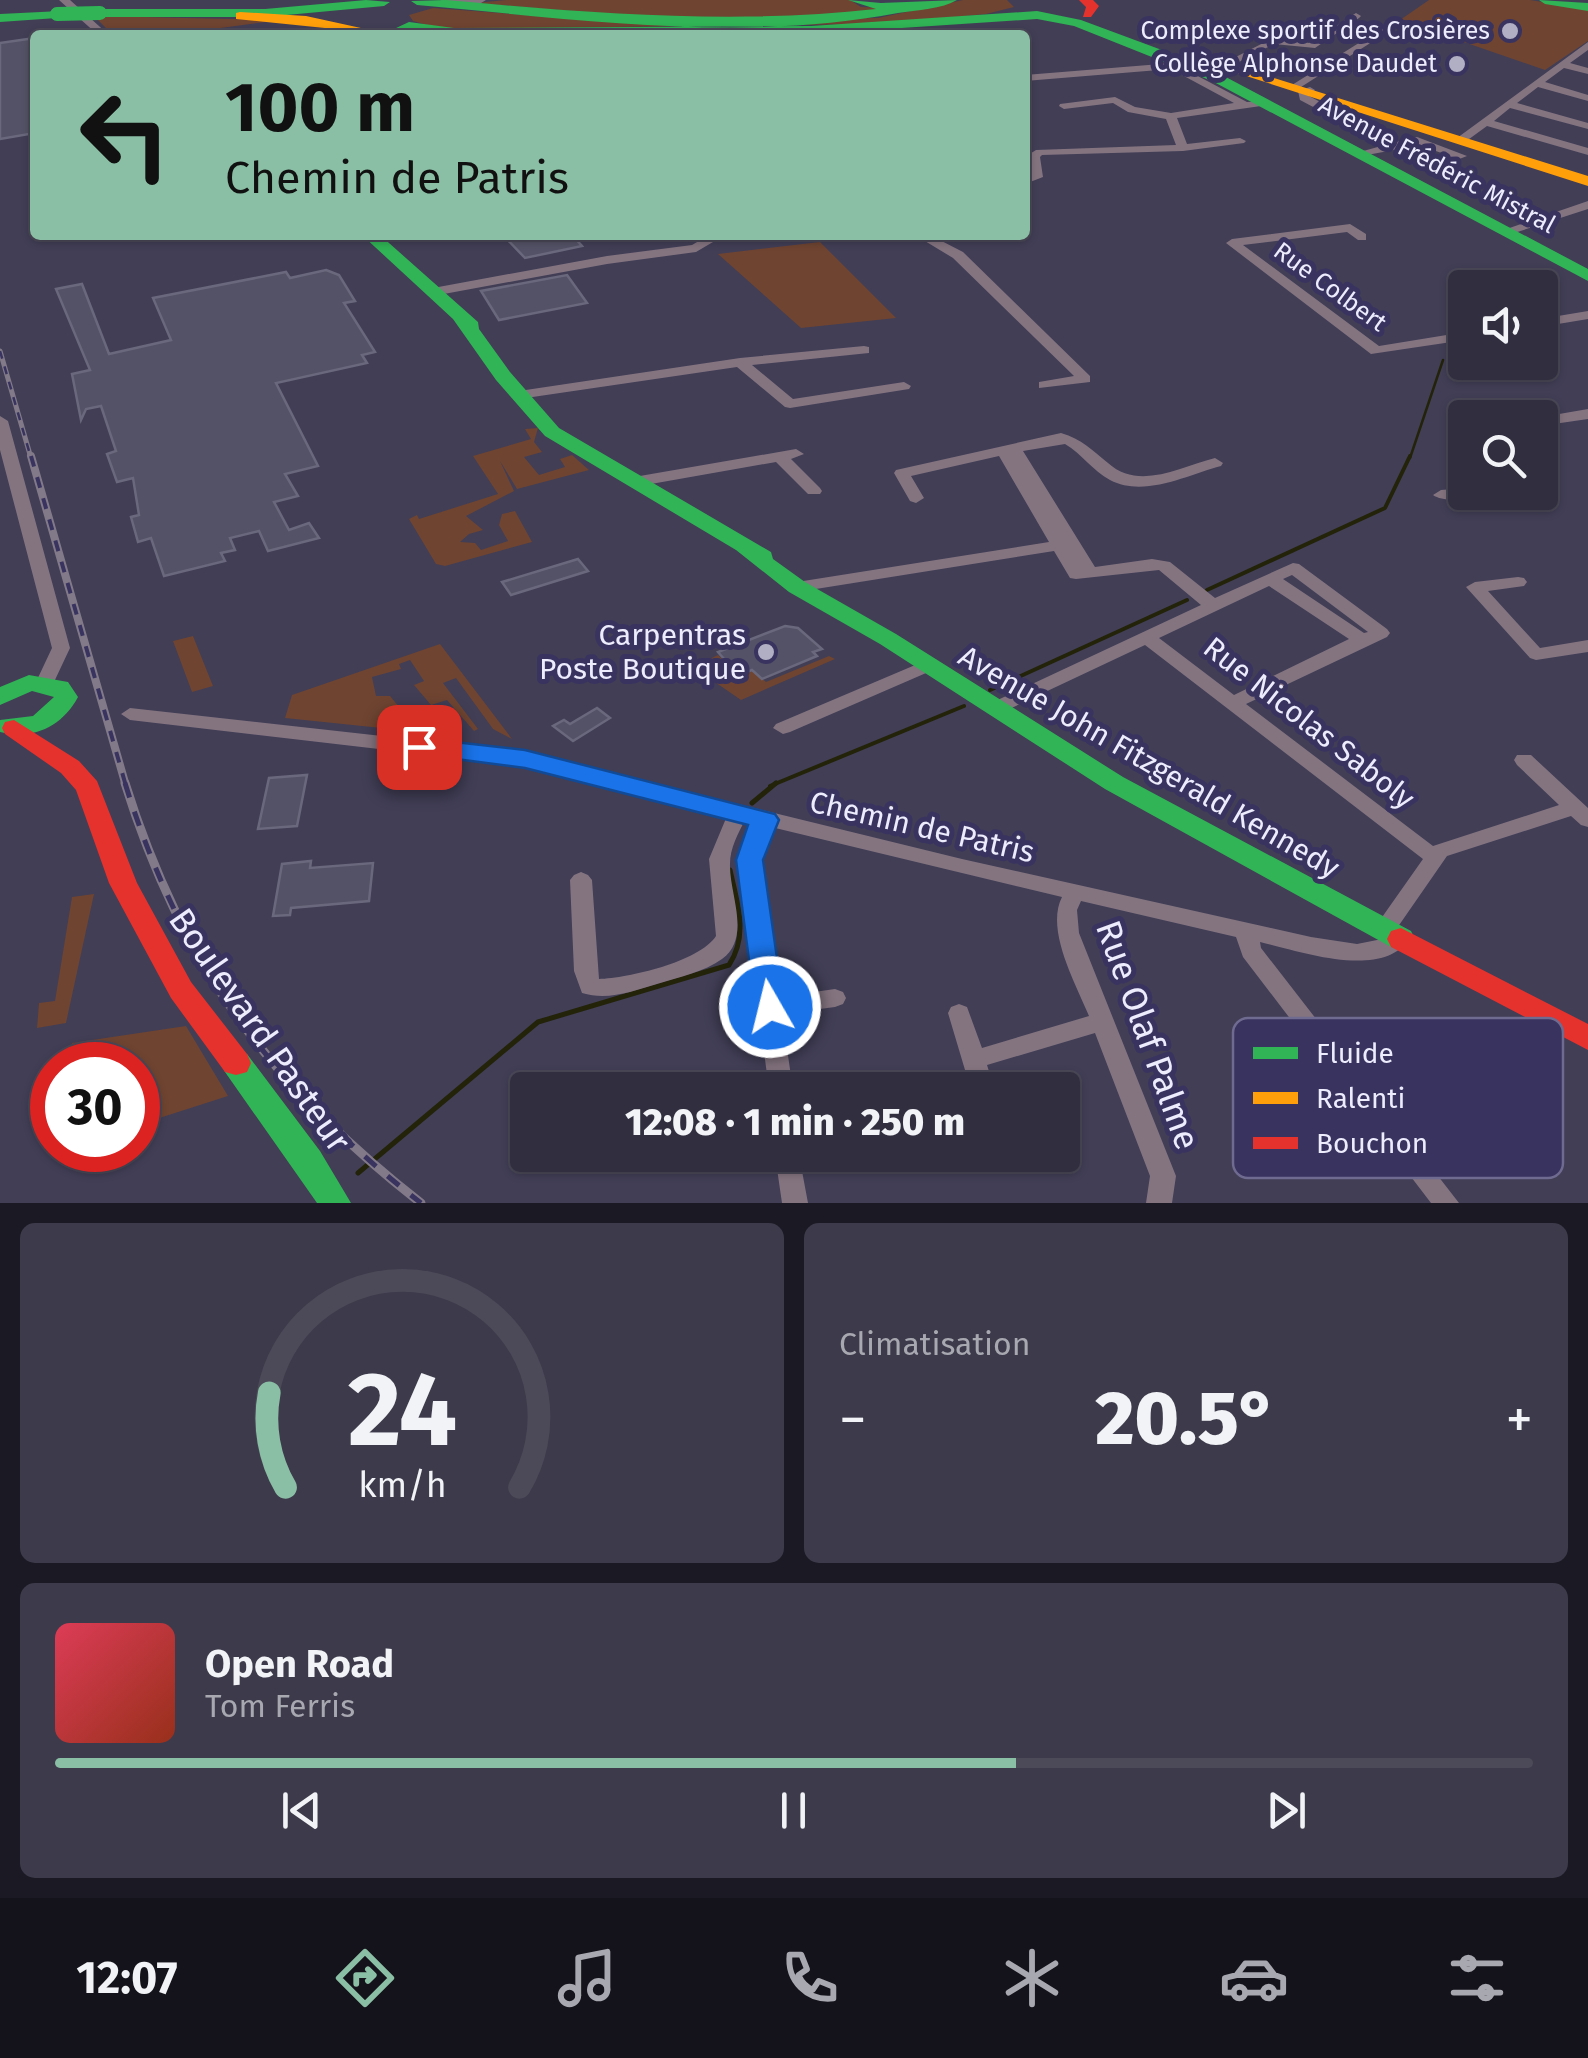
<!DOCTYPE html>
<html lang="fr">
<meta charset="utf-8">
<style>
:root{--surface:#312e40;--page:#3d3a4b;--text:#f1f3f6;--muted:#a8a8b1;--line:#4c4a59;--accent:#8abfa5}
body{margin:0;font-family:"Fira Sans",sans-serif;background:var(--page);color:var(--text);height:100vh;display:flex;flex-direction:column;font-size:38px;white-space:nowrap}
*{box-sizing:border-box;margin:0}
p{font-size:32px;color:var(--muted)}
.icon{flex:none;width:55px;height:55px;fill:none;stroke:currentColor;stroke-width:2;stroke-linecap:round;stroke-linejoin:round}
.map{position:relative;height:1203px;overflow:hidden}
.side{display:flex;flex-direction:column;gap:20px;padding:20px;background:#1b1923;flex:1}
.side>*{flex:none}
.hud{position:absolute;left:30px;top:30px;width:1000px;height:210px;border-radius:10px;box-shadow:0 2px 8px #0004,0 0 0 2px var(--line);background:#8abfa5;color:#111;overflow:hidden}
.controls{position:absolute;left:1448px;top:270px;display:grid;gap:20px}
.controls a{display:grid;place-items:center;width:110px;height:110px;border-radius:10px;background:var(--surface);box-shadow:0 2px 8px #0004,0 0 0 2px var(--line);font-size:50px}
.speed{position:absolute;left:30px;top:1042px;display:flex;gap:20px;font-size:50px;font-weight:700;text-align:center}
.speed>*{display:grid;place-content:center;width:130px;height:130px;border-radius:50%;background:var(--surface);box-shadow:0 2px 8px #0004,0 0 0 2px var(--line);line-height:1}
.speed .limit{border:15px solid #d22;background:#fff;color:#111}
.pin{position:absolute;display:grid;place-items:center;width:85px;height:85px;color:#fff;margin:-42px;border-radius:20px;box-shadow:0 5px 15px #0006}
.me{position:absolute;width:110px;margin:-55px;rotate:352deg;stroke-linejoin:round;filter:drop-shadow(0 0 8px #0008)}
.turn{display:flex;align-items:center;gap:35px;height:210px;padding:0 30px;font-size:45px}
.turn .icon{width:130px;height:130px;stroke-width:2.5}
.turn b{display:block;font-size:70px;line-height:85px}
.big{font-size:75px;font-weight:800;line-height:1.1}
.side .widget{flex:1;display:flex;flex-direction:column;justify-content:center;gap:15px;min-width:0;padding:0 35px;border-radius:15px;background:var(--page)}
.side .dial{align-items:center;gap:0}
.dial svg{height:260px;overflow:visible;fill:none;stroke:var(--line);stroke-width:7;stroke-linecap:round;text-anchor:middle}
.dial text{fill:var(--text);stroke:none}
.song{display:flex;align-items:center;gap:30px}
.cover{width:120px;height:120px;border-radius:15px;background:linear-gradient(135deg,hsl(350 70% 55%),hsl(10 70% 35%))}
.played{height:10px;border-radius:5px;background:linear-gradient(90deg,var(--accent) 65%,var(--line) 65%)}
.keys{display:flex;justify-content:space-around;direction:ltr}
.heat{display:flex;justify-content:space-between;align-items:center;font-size:55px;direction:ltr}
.side .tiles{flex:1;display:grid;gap:20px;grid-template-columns:1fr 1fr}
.widget:last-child{grid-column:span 2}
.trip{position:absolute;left:510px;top:1072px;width:570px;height:100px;border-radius:10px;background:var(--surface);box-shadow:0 2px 8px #0004,0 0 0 2px var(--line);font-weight:800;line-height:100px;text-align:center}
.dock{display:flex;height:160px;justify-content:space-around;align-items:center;background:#14121a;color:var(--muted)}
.dock .icon{width:70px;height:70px}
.dock .current{color:var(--accent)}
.dock b{font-size:45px;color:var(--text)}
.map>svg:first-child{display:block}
.green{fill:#6f4431}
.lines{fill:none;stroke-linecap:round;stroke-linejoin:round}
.stream-far2{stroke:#232309;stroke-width:2.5}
.stream-far1{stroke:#232309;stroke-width:4}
.stream{stroke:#232309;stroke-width:5}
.building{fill:#545266;stroke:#6a687c;stroke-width:2.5}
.street{fill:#847480;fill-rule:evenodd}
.fast{fill:#30b455;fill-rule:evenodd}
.slow{fill:#ff9f0a;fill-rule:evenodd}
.jam{fill:#e5322d;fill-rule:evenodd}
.rail-far2-casing{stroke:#827a89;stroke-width:5}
.rail-far1-casing{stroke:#827a89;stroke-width:8}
.rail-casing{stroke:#827a89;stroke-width:9}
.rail-far2{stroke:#393360;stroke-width:2.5;stroke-dasharray:8;stroke-linecap:butt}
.rail-far1{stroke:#393360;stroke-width:4;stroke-dasharray:11;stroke-linecap:butt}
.rail{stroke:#393360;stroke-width:5;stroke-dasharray:15;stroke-linecap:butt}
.fast-bridge{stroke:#30b455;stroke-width:14}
.route{fill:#1a73e8;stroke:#114b97;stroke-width:2.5}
.poi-dot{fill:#b0afc3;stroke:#393360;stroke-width:4}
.labels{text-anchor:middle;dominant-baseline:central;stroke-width:10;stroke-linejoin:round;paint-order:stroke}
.far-poi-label{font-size:25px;fill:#ececfd;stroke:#393360;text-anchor:end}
.far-street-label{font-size:25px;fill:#ececfd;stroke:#393360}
.poi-label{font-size:30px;fill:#ececfd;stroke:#393360;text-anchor:end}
.street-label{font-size:30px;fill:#ececfd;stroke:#393360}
.near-street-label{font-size:35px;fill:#ececfd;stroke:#393360}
.key{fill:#393360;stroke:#6f6a8f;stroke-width:2.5}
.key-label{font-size:28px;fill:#ececfd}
</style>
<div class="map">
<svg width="1588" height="1203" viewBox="0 0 1588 1203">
<rect width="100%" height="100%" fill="#413e56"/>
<!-- green -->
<path class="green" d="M506 0H850L861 7 893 8C754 30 614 14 475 3Z
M963 0H1007L1014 7 986 14 881 24 442 29 413 21 409 15 433 8 606 21 878 18Z
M1429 0H1530L1588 9V41L1545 70 1400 20Z
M94 16 280 20 168 35H113Z
M820 242 896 318 801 328 718 254Z
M538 428 534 442 542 452 524 457 539 475 565 467 560 459 572 455 589 470 517 489 500 461 514 491 466 516 483 530 469 534 460 542 475 543 481 550 508 541 499 525 502 514 515 511 532 542 445 566 436 564 409 519 417 515 419 519 498 494 473 456 531 439 525 429Z
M193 636 213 686 192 692 173 641Z
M440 644 512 739 493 729 456 678 443 683 478 729 474 731 447 700 431 705 414 685 424 681 410 660 399 664 401 669 372 677 376 696H390L420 732 285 718 292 695Z
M718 655 738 675 752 670 766 682 829 656 835 659 741 700 693 667Z
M94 894 66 1023 37 1028 39 1003 55 1001 72 897Z
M186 1026 228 1096 150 1121 141 1066 72 1065V1043Z"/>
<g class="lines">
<!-- stream-far2 -->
<path class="stream-far2" d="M1410 458 1443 360"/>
<!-- stream-far1 -->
<path class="stream-far1" d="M1207 590 1385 508 1410 456
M990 690 1187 600
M770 786 964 706"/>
<!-- stream -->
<path class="stream" d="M752 803 776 783
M358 1173 538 1022 729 965C749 935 737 902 730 870"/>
</g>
<!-- building -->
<path class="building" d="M35 38V133L0 139V43Z
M503 235H572L582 246 525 258Z
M326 270 339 275 355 301 344 303 375 352 362 355 367 363 276 383 318 466 285 474 298 496 274 502 289 530 309 523 319 538 268 551 259 531 230 538 235 550 221 553 225 561 164 576 151 538 138 542 131 517 139 515 133 478 117 482 107 454 116 451 101 406 86 409 81 420 72 374 90 370 56 289 82 284 109 354 171 340 153 298 286 272 290 278Z
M567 275 587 303 499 320 481 291Z
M578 559 588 571 511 595 502 582Z
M785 626 798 628 822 649 813 652 817 656 762 679 752 670 738 675 718 652Z
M597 708 610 718 573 741 553 726 564 720 570 724Z
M307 775 297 826 258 829 269 778Z
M311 861 310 868 373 863 369 901 291 908 290 915 273 916 282 864Z"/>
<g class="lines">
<!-- street -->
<path class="street" d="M59 0H70L109 35H98Z
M440 0H486L481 3H445Z
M1356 13 1361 16 1359 18 1315 48 1274 44 1233 65 1224 63 1273 38 1309 43Z
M1397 19 1405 21 1301 87 1292 85Z
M1588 42V50L1570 63 1588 68V74L1564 68 1545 82 1588 95V101L1538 87 1517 103 1588 123V129L1510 108 1494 121 1588 148V155L1487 126 1465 142H1457V138Z
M1173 63 1247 102 1265 101V105L1261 106 1177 118 1187 144 1240 138 1246 141 1244 143 1183 151 1042 155 1040 157 1043 177 1025 184V176L1031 175 1028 155 1036 150 1176 145 1166 119 1128 112 1113 103 1064 109 1059 106 1060 104 1115 97 1135 107 1171 113 1234 103 1171 69 1025 81V75Z
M1310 87 1315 90 1309 96 1396 142 1417 137 1467 156 1434 169 1394 150 1356 157V153L1385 145 1300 100 1298 91ZM1416 144 1450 156 1435 161 1405 147Z
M1588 201V209L1508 235 1498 232Z
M1350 224 1366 234V240H1358L1347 232 1243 245 1379 346 1465 332V340L1371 354 1226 243 1232 239Z
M709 235H746L740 239 713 242 696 252 607 264 433 296 426 292 433 288 607 256 692 245Z
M915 235H930L963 252 1090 376V382L1039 388V382L1074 376 953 258Z
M1588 311V319L1540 327V319Z
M864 346 869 347V353L752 365 793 399 904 382 911 386 909 389 790 408 785 407 737 367 519 399 512 395 519 391 740 358Z
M1588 409V419L1540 426V418H1536Z
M0 416 8 421 70 648 54 682 45 688 36 682 52 648 0 450Z
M1061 433C1082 439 1092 450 1108 463 1139 491 1180 467 1215 458L1223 463 1221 466C1187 475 1144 498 1110 480 1093 471 1082 454 1065 444L1023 451 1095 567 1152 559 1170 562 1215 598 1293 563 1299 564 1387 629 1390 633 1387 637 1246 704 1433 846 1559 805 1517 765 1514 760 1517 755H1531L1588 808V827L1581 825 1571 816 1447 856 1395 931 1407 932 1410 938C1383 981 1299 951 1260 942L1261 948 1459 1203H1431L1243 957 1236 937 1081 901 1077 910 1079 933 1176 1176 1172 1203H1146L1150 1176 1095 1033 987 1065 995 1090H971L948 1013 951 1007 959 1004 967 1007 982 1048 1089 1016C1076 984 1045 930 1062 897L771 827 759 860 779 997 835 989 843 992 846 998 843 1004 835 1007 782 1014 793 1090H769L739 860 753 822 745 820C738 834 730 848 730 864 729 894 752 937 722 959 704 972 679 977 657 984 633 991 608 1001 582 993L574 971 570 880 574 875 581 872 588 875 592 880 599 979C628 978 699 962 716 936L709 859 727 816 525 766 130 720 121 714 130 708 525 752 962 859 1311 937 1357 944 1382 939 1373 930 1423 859 1145 645 1003 712H989L987 708 989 704 1201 605 1159 570 1076 579 1070 578 1054 551 797 592 788 587 797 582 1049 542 999 456 911 476 924 498 916 503 910 501 894 473 896 470ZM1292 575 1368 632 1364 633 1283 579ZM1269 586 1349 639 1234 695 1159 638Z
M796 449 804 454 791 459 820 488 822 491 820 494H808L776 462 634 487 626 482 634 477Z
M1465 488V492H1484C1472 500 1444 503 1433 495L1441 490Z
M1518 577 1524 578 1527 582 1524 586 1488 591 1540 648 1588 640V652L1536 660 1530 658 1466 587 1475 582Z
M927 660 933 662 936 666 933 670 790 732 783 734 773 728 776 724Z
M775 1155H799L808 1203H782Z"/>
<!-- fast -->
<path class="fast" d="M366 0 390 2 384 6 265 17H100L94 13 100 9H265Z
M446 0C590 13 732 25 876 9L848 0 881 3 957 0C942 9 917 10 898 13 741 43 575 19 417 5L411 1Z
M1539 0 1588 3V11L1545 4Z
M61 11 63 14 57 18 0 22V14Z
M1037 11 1081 20 1205 66 1588 269V281L1212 81 1074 26 1037 19 811 34 448 35 410 30 398 35H381L409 22 454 28 811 26Z
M362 235H380L478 322 479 329 510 372 559 428 771 552 773 559 805 582 896 634 1123 777 1411 931 1415 939 1411 947 1401 950 1391 947 1105 789 880 644 789 592 736 550 545 436 496 380 453 319Z
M29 675 68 682 78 697C62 727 33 740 0 732V720L33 716 54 697 32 691 0 705V687Z
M236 1051 247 1054 320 1151 351 1203H317L225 1072 221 1063 225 1054Z"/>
<!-- slow -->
<path class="slow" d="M240 12 306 16 393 35 236 19V13Z
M1184 50 1588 176V186L1184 56Z"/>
<!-- jam -->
<path class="jam" d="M1079 0H1093L1099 6 1091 17H1083L1086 7Z
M14 720 79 761 97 781 137 883 191 982 247 1054 251 1063 247 1072 236 1075 225 1072 171 998 109 883 76 790 61 773 5 734 2 728 5 722Z
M1401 928 1588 1024V1050L1391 947 1387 939 1391 931Z"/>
<defs>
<path id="rail-far2" d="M0 351 31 458"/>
<path id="rail-far1" d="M31 456 126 786"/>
<path id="rail" d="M125 783C182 966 271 1086 421 1203"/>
</defs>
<!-- rail-far2 casing -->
<use href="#rail-far2" class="rail-far2-casing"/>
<!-- rail-far1 casing -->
<use href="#rail-far1" class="rail-far1-casing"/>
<!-- rail casing -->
<use href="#rail" class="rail-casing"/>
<!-- rail-far2 -->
<use href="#rail-far2" class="rail-far2"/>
<!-- rail-far1 -->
<use href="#rail-far1" class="rail-far1"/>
<!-- rail -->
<use href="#rail" class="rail"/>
<!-- fast-bridge -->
<path class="fast-bridge" d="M57 14 100 13"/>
</g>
<!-- route -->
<path class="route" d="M419 738 525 750 775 814 779 820 763 860 784 1007 780 1015 770 1018 759 1015 755 1007 736 860 748 825 525 768 410 753 406 747 410 741Z"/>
<!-- markers -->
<g class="poi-dot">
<circle cx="1510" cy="31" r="10"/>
<circle cx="1457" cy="64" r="10"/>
<circle cx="766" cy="652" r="10"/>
</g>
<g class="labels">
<!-- far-poi labels -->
<g class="far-poi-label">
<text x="1490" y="31">Complexe sportif des Crosières</text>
<text x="1437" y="64">Collège Alphonse Daudet</text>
</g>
<!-- far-street labels -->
<g class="far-street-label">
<text transform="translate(1437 165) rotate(28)">Avenue Frédéric Mistral</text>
<text transform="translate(1330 287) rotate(36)">Rue Colbert</text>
</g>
<!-- poi labels -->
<g class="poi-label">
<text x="746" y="635">Carpentras<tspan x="746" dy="34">Poste Boutique</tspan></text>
</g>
<!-- street labels -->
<g class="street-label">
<text transform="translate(1309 723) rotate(38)">Rue Nicolas Saboly</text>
<text transform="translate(1149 762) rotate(30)">Avenue John Fitzgerald Kennedy</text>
<text transform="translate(922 827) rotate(13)">Chemin de Patris</text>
</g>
<!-- near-street labels -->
<g class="near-street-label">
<text transform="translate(260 1030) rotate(55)">Boulevard Pasteur</text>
<text transform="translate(1148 1035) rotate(70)">Rue Olaf Palme</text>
</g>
</g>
<!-- legend -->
<rect x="1233" y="1018" width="330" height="160" rx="15" class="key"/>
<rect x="1253" y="1047" width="45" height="12" fill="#30b455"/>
<rect x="1253" y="1092" width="45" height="12" fill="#ff9f0a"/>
<rect x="1253" y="1137" width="45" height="12" fill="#e5322d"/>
<g class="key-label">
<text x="1316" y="1063">Fluide</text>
<text x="1316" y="1108">Ralenti</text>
<text x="1316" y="1153">Bouchon</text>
</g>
</svg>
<div class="controls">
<a><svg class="icon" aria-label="sound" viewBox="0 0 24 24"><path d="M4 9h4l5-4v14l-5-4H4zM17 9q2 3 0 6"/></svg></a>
<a><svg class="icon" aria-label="search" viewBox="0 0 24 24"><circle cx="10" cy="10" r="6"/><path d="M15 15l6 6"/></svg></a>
</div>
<div class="speed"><div class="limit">30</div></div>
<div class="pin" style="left:419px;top:747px;background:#d93025"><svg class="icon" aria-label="arrive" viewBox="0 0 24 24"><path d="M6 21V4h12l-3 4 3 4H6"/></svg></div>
<svg class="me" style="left:770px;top:1007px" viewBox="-20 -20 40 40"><circle r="17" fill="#1a73e8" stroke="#fff" stroke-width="3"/><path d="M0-11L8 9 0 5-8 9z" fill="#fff"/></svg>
<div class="trip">12:08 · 1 min · 250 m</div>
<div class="hud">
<div class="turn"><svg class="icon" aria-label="left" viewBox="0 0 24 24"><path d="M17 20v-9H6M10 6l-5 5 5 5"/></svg><div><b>100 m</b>Chemin de Patris</div></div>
</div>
</div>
<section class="side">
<div class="tiles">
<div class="widget dial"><svg viewBox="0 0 100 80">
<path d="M14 69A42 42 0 1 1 86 69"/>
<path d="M14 69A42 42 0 0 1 9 40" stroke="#8abfa5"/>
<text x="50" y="56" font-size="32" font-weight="700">24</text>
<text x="50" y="72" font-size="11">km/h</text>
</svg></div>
<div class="widget"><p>Climatisation</p>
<div class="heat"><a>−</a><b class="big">20.5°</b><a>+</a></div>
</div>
<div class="widget">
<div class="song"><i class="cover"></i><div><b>Open Road</b><p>Tom Ferris</p></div></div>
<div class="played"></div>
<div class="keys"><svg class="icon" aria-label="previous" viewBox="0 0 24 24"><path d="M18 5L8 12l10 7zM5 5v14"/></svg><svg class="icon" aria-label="pause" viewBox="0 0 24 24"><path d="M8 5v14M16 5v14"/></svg><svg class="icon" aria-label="next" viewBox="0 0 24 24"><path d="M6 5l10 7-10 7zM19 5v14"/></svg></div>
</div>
</div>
</section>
<nav class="dock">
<b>12:07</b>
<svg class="icon current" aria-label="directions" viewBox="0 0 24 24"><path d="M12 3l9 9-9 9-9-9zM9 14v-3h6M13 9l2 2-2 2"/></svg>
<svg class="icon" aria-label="music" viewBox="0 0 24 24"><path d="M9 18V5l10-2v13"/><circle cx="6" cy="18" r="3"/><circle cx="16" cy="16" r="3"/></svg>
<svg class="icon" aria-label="phone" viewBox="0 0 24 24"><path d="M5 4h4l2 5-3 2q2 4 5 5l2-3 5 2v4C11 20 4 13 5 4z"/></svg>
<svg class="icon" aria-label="climate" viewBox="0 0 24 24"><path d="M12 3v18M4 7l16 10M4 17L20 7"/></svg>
<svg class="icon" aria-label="car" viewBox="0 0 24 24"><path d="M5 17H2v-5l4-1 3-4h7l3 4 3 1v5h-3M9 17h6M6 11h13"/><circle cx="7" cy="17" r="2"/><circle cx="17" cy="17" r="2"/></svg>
<svg class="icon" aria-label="filters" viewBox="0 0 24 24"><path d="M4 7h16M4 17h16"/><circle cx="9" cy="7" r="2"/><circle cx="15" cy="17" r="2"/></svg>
</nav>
